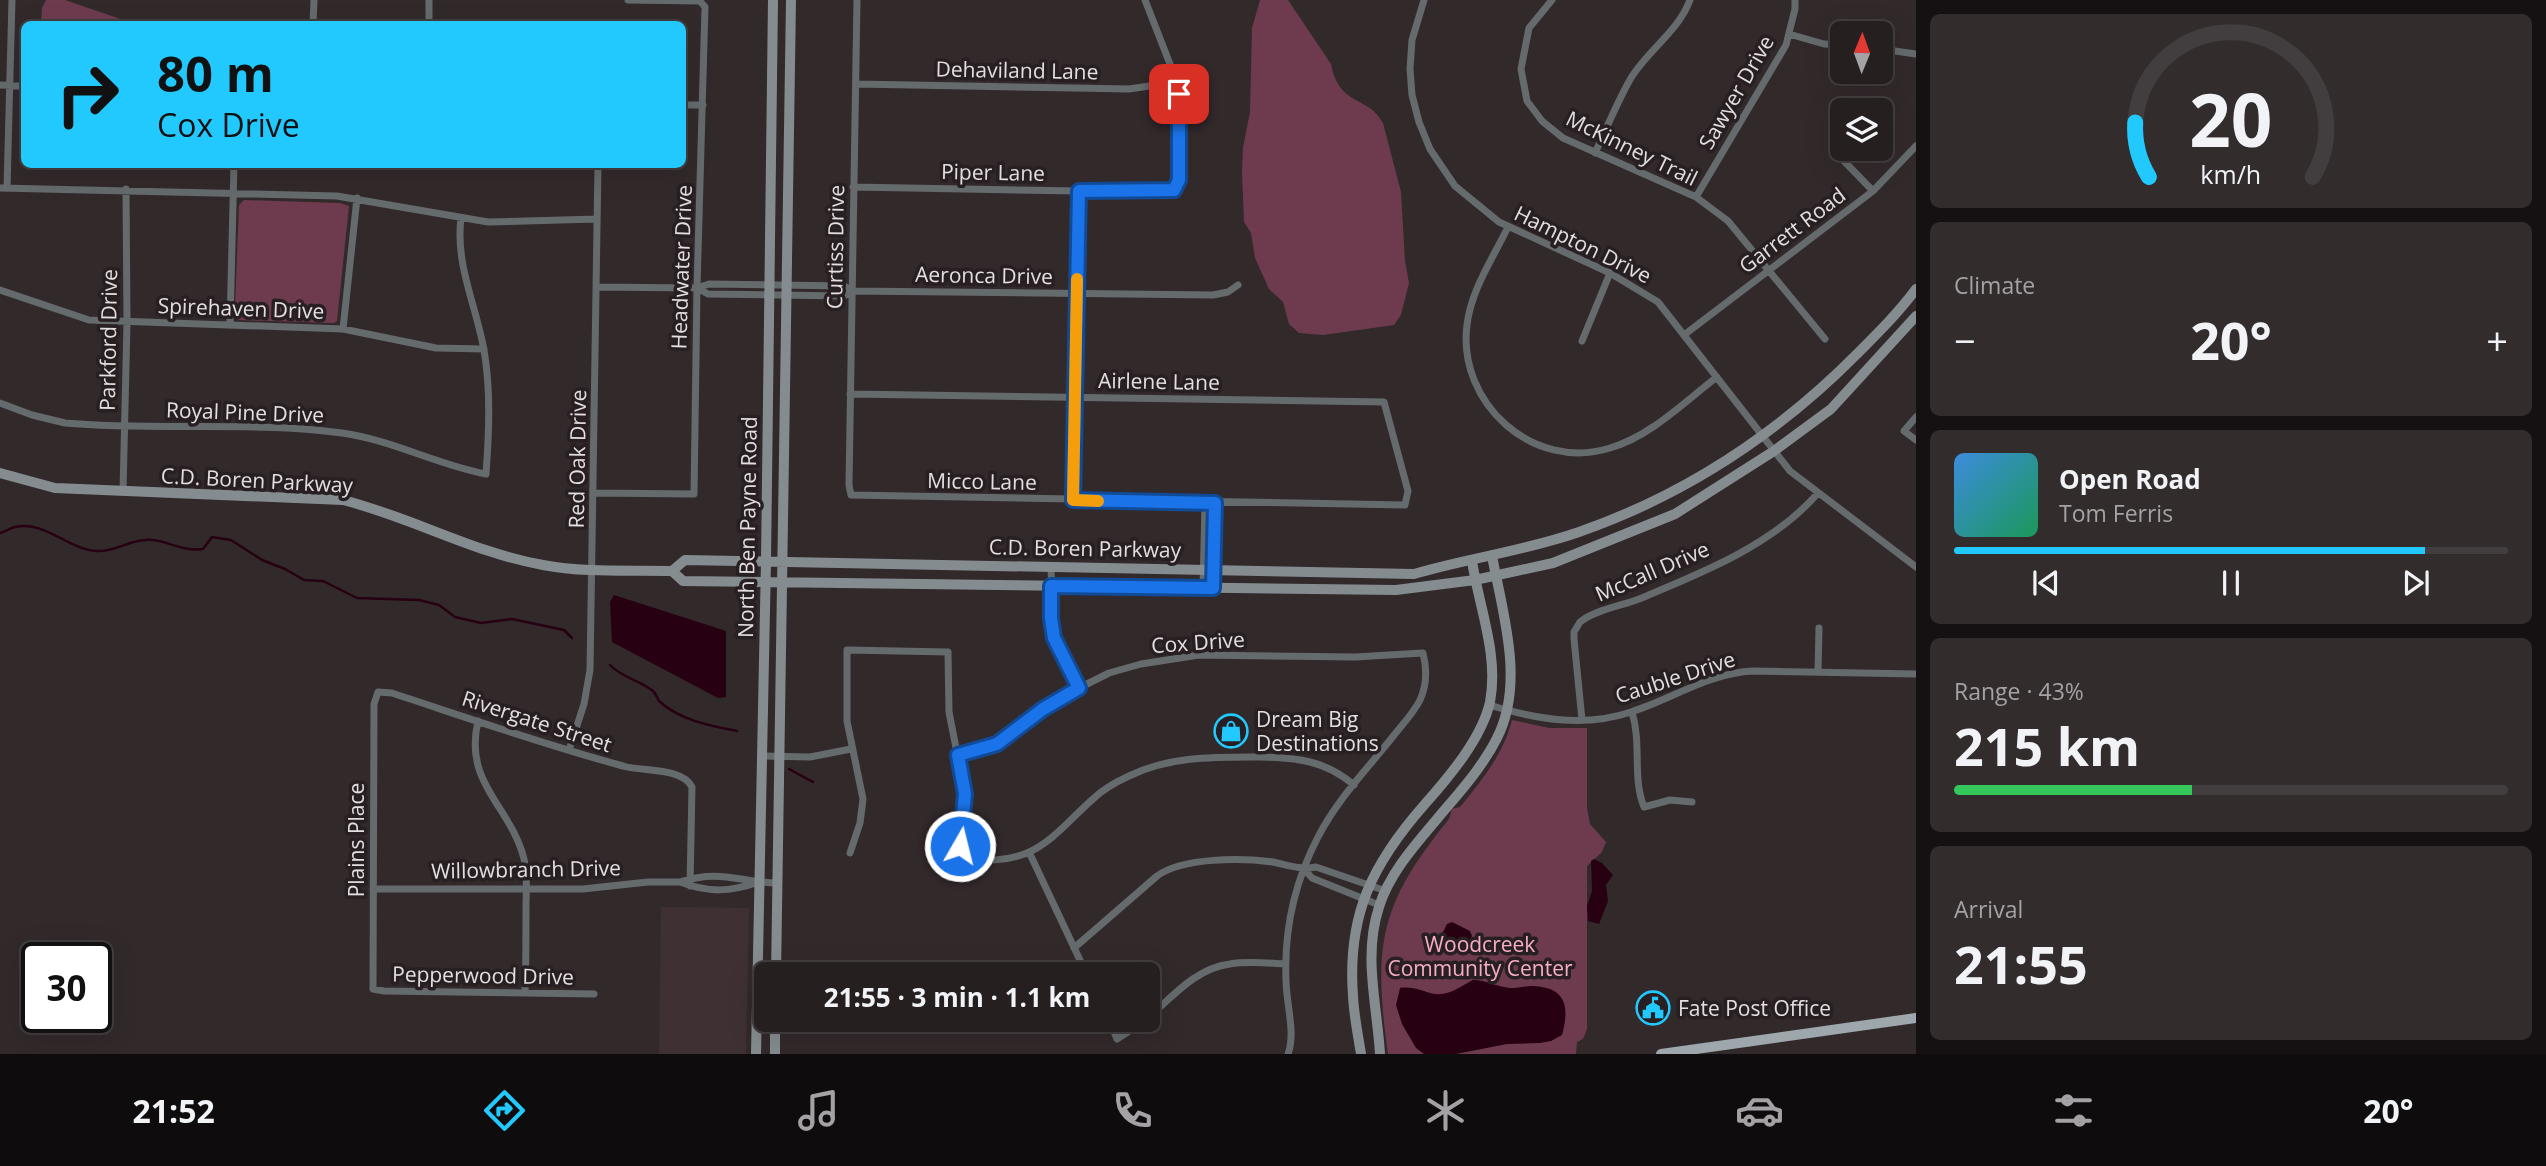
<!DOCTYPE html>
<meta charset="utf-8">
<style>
:root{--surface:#261f20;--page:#322c2d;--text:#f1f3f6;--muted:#a4a2a5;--line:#423d3e;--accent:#22c9fe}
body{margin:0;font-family:"Open Sans",sans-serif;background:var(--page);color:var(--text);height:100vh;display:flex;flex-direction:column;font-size:26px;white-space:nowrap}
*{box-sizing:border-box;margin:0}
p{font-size:23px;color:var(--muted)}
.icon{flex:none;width:38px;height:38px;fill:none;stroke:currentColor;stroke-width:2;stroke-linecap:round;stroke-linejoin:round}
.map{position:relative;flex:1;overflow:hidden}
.side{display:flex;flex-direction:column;gap:14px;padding:14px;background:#151112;width:630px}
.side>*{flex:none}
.hud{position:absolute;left:21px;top:21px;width:665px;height:147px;border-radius:10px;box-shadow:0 7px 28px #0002,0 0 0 2px var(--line);background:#22c9fe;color:#111;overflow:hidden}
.needle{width:46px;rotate:1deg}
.tools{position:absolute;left:1830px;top:21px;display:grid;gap:14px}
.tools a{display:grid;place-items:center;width:63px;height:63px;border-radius:10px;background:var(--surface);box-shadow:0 7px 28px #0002,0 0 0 2px var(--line);font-size:35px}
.speed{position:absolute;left:21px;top:942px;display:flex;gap:14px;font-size:35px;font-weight:700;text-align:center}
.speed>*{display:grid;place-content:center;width:91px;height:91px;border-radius:50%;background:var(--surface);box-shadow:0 7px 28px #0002,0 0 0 2px var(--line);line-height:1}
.speed .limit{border:4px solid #111;border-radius:10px;background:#fff;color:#111}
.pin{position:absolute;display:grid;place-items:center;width:60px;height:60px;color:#fff;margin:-30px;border-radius:14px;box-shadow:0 4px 10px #0006}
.me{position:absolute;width:77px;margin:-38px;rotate:8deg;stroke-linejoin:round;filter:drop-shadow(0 0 5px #0008)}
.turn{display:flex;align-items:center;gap:24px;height:147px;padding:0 21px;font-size:32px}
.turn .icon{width:91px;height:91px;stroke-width:2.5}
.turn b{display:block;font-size:49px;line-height:60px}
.big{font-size:52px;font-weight:700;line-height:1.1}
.side .tile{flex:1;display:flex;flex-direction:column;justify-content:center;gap:10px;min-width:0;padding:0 24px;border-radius:10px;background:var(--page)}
.side .dial{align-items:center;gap:0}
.dial svg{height:182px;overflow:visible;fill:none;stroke:var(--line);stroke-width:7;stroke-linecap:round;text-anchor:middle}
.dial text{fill:var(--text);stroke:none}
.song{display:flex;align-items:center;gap:21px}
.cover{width:84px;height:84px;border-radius:10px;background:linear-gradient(135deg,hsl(210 70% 55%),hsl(150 70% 35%))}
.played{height:7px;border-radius:4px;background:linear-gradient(90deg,var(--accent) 85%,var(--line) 85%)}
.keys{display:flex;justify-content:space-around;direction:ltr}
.heat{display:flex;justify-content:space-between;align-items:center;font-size:38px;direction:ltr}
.charge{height:10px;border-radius:5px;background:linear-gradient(90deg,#34c759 43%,var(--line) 0)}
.trip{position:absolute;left:754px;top:962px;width:406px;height:70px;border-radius:10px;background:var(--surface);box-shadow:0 7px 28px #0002,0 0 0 2px var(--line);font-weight:700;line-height:70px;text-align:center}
.tab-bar{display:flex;height:112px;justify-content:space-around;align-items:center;background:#0f0c0d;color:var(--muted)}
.tab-bar .icon{width:49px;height:49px}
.tab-bar .current{color:var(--accent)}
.tab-bar b{font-size:32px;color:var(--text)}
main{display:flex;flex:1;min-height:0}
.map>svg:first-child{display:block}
.built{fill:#3f3034}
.green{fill:#6e3b4e}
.water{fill:#270111}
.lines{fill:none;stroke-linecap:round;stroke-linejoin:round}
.stream{stroke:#270111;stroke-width:2.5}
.street{stroke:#656a6c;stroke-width:7}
.secondary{stroke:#858c90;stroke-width:10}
.primary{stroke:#9ea7ac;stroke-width:10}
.route-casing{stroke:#114b97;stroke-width:18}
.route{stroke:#1a73e8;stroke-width:12}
.slow{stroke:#f59e0b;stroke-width:12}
.labels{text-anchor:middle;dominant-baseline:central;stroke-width:7;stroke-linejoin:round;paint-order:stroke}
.street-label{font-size:21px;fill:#e4dee0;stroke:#281f22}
.poi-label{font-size:21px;fill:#e4dee0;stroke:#281f22;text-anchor:start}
.park-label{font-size:21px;fill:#f8adc6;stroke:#281f22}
</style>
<main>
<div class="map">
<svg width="1916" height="1054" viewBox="0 0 1916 1054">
<rect width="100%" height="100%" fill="#32292b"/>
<!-- built -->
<path class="built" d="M661 907 749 908 746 1054H659Z"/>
<!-- green -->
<path class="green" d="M46 0H65L135 24H41L42 8Z
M1260 0H1288L1331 64C1339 107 1368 95 1383 123L1401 192 1405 261 1409 283 1401 315 1394 325 1323 335 1299 333 1289 324 1283 302 1269 289 1255 258 1251 233 1244 222 1242 173 1243 148 1250 112 1252 28Z
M244 200 340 203 349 206 337 321 334 323 238 320 235 307 239 205Z
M1512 720 1549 728H1587V808L1590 824 1606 842 1602 852 1587 866V1029L1583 1039 1577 1042 1576 1054H1388C1373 945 1379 905 1449 819L1452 809 1460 807C1482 780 1503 755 1512 720Z"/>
<!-- water -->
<path class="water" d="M614 595 726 631V697L718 698 612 642 610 602Z
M1594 859 1602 863 1613 875 1606 885 1608 901 1599 924 1588 921 1587 906 1592 891 1591 861Z
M1452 922 1470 931 1472 936 1466 948 1461 950 1442 941 1441 936 1447 924Z
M1473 980C1486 980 1497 987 1510 988 1518 988 1525 986 1532 986 1566 987 1570 1006 1562 1035L1551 1041 1540 1043 1507 1044 1456 1054H1424L1416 1048 1402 1024 1396 1005 1400 988C1414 986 1423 992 1435 994 1449 996 1461 986 1473 980Z"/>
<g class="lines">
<!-- stream -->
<path class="stream" d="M0 533C5 532 10 528 15 527 44 520 69 550 97 551 114 552 128 541 145 540 165 538 179 552 203 549L212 537 231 540 262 560 285 569 304 580 323 581 357 598 419 600 439 605 455 617 481 623 512 619 564 630 572 638
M610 665C622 678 640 680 653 691 656 694 657 698 659 701 679 720 711 726 737 731
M789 769 813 782"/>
<!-- street -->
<path class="street" d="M429 0V24
M1424 0 1412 40 1410 69 1412 95 1419 122 1430 149 1455 186 1499 222 1610 273 1658 302 1790 471 1916 567
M1552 0 1529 28 1521 69 1527 101 1542 121 1563 138 1696 197 1728 221 1825 339
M313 24 314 0
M1789 34 1824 44 1843 45
M1881 49 1916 54
M856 84 1129 89 1177 82
M0 85 24 86
M682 105H703
M1595 153C1607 128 1617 102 1631 78 1648 50 1678 32 1690 0
M1842 159 1873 191
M853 187 1079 191 1174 190 1179 180 1180 105 1177 82 1145 0
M0 188 337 196 488 222 597 219
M7 188 12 0
M1696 197 1786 45 1795 9V0
M1508 227C1493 258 1471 290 1467 325 1457 403 1533 472 1610 448 1651 436 1684 402 1717 377
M597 287 697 288 709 284 844 286 852 291 1213 295 1228 292 1238 285
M697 288 708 294 844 296 852 291
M0 290 89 320 343 329 436 348 484 349
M230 324 234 164
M343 329 357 198
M1684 335 1873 191 1916 146
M1582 341 1610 273
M850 394 1384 402 1408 491 1405 505 851 495 849 485 857 0
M0 403 32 415 65 423C157 431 251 421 342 433 393 440 437 465 486 474 489 433 491 391 484 350 476 305 455 264 461 218
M1916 417 1904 431 1916 440
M123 492 127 323 126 189
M594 493 694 494 697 288 705 7 700 1 628 0
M1073 500 1079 191
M1051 567 1053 631 1059 650 1079 688
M1203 588 1205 503
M1213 588 1215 503
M1818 672 1819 628
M1489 705C1536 719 1583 728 1631 712 1672 699 1709 673 1753 671L1916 674
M1632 712C1642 745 1632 777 1644 807L1670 800 1692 802
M1582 720 1574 639V632L1580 622C1595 610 1621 606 1639 599 1702 573 1773 545 1818 493
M478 721C463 784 511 806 524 859 528 874 526 891 526 907 526 935 526 964 525 993
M569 750 584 704 590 670 598 164
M958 755 997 744 1043 709 1079 688 1109 673 1141 664 1199 655 1355 657 1423 653C1427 669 1427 685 1420 700 1413 714 1401 726 1391 739 1366 770 1337 800 1318 837 1295 881 1284 931 1286 980 1286 1003 1296 1033 1288 1054
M762 756 810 757 851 749
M1029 852 1087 975
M850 853 860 823 863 799 847 721V650L948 652 949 712 965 794 958 859C982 861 1005 862 1027 853 1053 842 1072 817 1093 799 1103 789 1116 782 1129 776 1170 756 1215 757 1260 757 1297 758 1325 760 1354 785
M1304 869 1312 878 1379 905
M759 882C730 892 709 893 680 882 720 869 738 882 777 883
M373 889H583L648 882H680
M1074 948 1157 876C1183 857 1242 858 1273 862 1288 865 1300 870 1316 867L1386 891
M594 994 384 991 373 989 374 704 378 692 392 693C468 718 545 745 623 766 643 772 682 767 692 787L690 886
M1148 1018C1172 997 1196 968 1230 964 1248 961 1267 963 1285 964
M1109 1020 1117 1039 1146 1020"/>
<!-- secondary -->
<path class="secondary" d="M0 473 55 488 343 500C411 517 474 553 543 565 585 573 630 570 672 571L685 560 1414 574C1468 558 1525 551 1579 532 1685 495 1780 432 1859 352 1879 332 1899 312 1916 289
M672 571 683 581 1396 590 1475 580 1553 563 1675 514 1774 451 1831 409 1916 316
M776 975 791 0
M756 1054 766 561 773 0
M775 1054V1020
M1361 1054C1358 1035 1354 1016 1353 996 1347 915 1372 864 1425 804 1449 777 1482 738 1490 702 1499 655 1479 607 1472 561
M1380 1054C1377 1004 1363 956 1379 907 1389 874 1415 845 1437 819 1458 794 1482 768 1497 738 1525 683 1503 614 1492 556"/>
<!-- primary -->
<path class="primary" d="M1661 1054 1916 1018"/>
</g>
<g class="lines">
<defs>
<path id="route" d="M960 846 965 794 958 755 997 744 1043 709 1079 688 1054 638 1051 618V586L1213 588 1215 503 1073 500 1079 191 1174 190 1179 180V94"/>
</defs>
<!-- route casing -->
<use href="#route" class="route-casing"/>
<!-- route -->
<use href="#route" class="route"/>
<!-- slow -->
<path class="slow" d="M1077 279 1073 500 1098 501"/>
</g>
<!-- icons -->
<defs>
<symbol id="shop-ring" viewBox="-11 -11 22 22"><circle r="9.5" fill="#281f22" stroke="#22c9fe" stroke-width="1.5"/><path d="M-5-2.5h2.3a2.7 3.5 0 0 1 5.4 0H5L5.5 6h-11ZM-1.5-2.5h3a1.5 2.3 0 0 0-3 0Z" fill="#22c9fe"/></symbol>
<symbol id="civic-ring" viewBox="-11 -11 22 22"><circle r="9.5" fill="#281f22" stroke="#22c9fe" stroke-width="1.5"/><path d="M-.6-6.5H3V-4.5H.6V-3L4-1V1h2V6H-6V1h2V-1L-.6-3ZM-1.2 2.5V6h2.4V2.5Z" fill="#22c9fe"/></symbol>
</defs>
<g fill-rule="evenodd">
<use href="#shop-ring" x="1212" y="712" width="38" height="38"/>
<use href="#civic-ring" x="1634" y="989" width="38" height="38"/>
</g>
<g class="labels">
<!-- street labels -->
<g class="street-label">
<text transform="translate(1017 70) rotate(1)">Dehaviland Lane</text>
<text transform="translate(1736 92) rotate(-60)">Sawyer Drive</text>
<text transform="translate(1632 148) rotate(26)">McKinney Trail</text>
<text transform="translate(993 172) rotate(1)">Piper Lane</text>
<text transform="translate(1792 230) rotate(-37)">Garrett Road</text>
<text transform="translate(1583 244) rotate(26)">Hampton Drive</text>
<text transform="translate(835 247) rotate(-89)">Curtiss Drive</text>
<text transform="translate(681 267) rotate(-88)">Headwater Drive</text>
<text transform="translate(984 275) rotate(1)">Aeronca Drive</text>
<text transform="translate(241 308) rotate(2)">Spirehaven Drive</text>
<text transform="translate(108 340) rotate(-89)">Parkford Drive</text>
<text transform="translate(1159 381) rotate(1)">Airlene Lane</text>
<text transform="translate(245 412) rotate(2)">Royal Pine Drive</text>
<text transform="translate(577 459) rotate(-89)">Red Oak Drive</text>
<text transform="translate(257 480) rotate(3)">C.D. Boren Parkway</text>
<text transform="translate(982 481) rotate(1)">Micco Lane</text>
<text transform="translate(747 527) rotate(-89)">North Ben Payne Road</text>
<text transform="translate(1085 548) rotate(1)">C.D. Boren Parkway</text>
<text transform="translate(1652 571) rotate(-23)">McCall Drive</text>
<text transform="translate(1198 642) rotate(-4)">Cox Drive</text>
<text transform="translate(1675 677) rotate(-18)">Cauble Drive</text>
<text transform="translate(537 721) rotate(18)">Rivergate Street</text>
<text transform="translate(356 840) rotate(-90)">Plains Place</text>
<text transform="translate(526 869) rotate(-1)">Willowbranch Drive</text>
<text transform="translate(483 975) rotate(1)">Pepperwood Drive</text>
</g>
<!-- poi labels -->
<g class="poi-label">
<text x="1256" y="719">Dream Big<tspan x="1256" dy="24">Destinations</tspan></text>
<text x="1678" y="1008">Fate Post Office</text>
</g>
<!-- park labels -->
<g class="park-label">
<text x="1480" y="944">Woodcreek<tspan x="1480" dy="24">Community Center</tspan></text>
</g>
</g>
</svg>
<div class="tools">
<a><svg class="needle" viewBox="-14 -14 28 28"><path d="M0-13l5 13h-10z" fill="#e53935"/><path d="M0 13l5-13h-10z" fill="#a4a2a5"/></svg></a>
<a><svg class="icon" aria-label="layers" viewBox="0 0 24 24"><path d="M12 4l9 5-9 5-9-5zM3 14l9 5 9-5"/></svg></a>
</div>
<div class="speed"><div class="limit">30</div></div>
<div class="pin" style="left:1179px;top:94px;background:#d93025"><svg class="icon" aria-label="arrive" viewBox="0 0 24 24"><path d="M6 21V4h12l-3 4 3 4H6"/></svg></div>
<svg class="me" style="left:960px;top:846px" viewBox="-20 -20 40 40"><circle r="17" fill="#1a73e8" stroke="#fff" stroke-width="3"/><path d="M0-11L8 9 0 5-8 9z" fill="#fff"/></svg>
<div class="trip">21:55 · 3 min · 1.1 km</div>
<div class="hud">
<div class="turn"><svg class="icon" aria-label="right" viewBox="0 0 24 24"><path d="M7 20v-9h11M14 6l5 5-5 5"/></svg><div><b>80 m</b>Cox Drive</div></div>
</div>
</div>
<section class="side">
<div class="tile dial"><svg viewBox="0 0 100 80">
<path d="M14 69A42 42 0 1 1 86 69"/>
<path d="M14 69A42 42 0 0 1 8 45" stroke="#22c9fe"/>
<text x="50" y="56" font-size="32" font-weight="700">20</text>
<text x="50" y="72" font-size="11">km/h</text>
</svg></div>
<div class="tile"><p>Climate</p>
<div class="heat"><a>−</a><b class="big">20°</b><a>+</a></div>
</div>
<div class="tile">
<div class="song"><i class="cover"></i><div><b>Open Road</b><p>Tom Ferris</p></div></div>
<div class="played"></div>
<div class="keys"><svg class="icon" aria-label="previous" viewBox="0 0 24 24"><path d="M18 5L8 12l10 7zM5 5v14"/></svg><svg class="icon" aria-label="pause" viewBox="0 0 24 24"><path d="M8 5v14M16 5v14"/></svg><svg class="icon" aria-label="next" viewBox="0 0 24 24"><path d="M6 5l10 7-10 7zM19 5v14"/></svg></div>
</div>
<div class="tile"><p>Range · 43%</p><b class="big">215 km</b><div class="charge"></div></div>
<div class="tile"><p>Arrival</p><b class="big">21:55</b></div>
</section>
</main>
<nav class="tab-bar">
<b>21:52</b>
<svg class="icon current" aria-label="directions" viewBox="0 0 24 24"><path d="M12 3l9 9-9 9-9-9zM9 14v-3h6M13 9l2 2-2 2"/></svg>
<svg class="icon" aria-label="music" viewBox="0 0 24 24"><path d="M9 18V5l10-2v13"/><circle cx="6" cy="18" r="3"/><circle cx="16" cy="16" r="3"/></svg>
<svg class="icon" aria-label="phone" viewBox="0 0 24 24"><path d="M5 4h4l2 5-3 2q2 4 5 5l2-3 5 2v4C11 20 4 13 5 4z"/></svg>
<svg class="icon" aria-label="climate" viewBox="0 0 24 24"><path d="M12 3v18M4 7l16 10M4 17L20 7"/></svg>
<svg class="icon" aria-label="car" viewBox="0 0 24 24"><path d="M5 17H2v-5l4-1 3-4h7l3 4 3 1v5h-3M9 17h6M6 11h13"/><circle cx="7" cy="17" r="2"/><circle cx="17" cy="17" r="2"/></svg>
<svg class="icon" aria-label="filters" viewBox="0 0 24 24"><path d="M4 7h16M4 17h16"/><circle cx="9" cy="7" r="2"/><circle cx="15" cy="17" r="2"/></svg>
<b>20°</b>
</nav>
